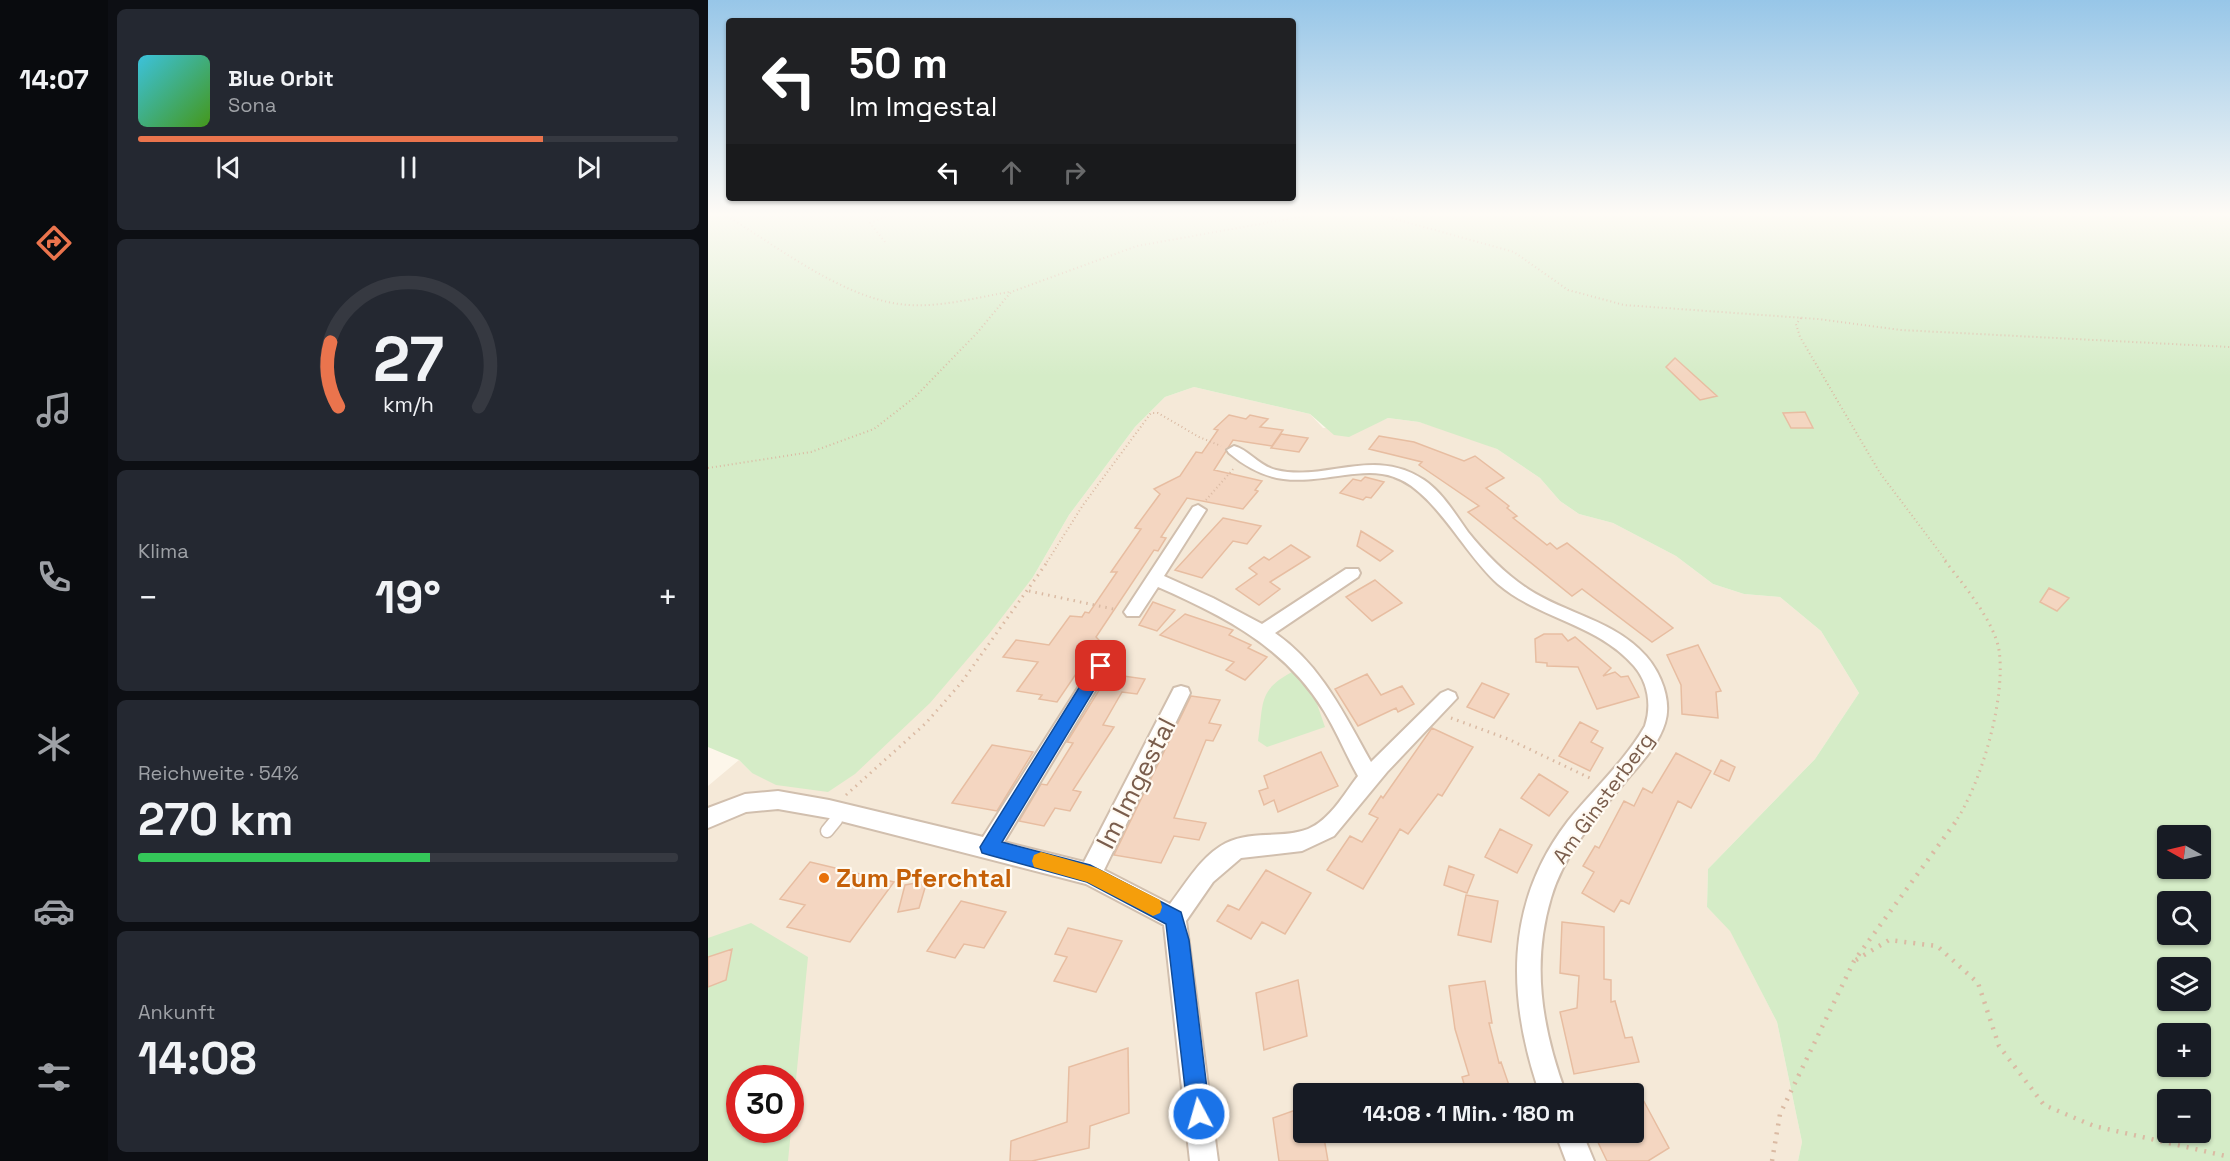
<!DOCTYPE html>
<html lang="de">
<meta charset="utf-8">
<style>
:root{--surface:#171b24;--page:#242831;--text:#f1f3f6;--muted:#9ea1a6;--line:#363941;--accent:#ea744d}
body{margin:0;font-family:"Space Grotesk",sans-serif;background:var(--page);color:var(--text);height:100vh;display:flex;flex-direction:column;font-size:22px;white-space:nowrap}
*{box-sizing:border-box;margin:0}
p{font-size:20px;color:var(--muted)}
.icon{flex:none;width:33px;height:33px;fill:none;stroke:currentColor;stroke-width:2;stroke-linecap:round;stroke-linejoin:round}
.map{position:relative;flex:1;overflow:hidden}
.side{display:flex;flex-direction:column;gap:9px;padding:9px;background:#0d0f14;width:600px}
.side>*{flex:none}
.banner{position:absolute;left:18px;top:18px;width:570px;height:183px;border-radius:6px;box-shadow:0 2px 4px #0004;background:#202124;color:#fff;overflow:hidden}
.needle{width:39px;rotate:278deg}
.controls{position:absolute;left:1449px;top:825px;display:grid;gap:12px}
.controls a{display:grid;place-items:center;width:54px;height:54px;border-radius:6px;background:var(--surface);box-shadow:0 2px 4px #0004;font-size:30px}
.speed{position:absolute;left:18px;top:1065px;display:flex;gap:12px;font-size:30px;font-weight:700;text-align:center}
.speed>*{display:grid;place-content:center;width:78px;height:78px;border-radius:50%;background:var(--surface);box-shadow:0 2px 4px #0004;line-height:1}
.speed .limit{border:9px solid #d22;background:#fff;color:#111}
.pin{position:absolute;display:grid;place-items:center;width:51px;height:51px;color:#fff;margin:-26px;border-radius:12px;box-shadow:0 3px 9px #0006}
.me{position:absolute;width:66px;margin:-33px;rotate:354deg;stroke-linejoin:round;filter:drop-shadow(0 0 4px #0008)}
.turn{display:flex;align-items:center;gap:21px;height:126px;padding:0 24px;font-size:27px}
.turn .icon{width:78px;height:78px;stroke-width:2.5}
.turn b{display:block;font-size:42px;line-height:51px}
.lanes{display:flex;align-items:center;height:57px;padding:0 24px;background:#0003;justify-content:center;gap:30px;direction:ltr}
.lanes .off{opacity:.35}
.big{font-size:45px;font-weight:700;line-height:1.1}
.side .tile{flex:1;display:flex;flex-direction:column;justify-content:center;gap:9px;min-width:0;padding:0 21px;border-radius:9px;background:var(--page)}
.side .dial{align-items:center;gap:0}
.dial svg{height:156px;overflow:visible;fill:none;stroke:var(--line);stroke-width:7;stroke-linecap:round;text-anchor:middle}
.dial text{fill:var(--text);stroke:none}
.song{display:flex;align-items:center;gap:18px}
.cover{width:72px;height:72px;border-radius:9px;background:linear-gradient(135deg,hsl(190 70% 55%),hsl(100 70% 35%))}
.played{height:6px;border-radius:3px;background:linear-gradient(90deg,var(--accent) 75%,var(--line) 75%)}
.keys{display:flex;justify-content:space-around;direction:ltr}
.heat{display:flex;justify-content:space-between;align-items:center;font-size:33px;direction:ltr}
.charge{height:9px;border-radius:4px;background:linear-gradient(90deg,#34c759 54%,var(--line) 0)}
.trip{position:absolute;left:585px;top:1083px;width:351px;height:60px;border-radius:6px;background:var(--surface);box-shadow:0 2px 4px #0004;font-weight:700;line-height:60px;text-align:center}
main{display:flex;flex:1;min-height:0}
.dock{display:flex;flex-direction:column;width:108px;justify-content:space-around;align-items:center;background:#090b0e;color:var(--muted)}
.dock .icon{width:42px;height:42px}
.dock .active{color:var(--accent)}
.dock b{font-size:27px;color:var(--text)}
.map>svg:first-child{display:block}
.residential{fill:#f5e9d8;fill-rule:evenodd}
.green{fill:#d5ecc7;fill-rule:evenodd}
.building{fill:#f4d6c1;stroke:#e7bda1;stroke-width:1.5}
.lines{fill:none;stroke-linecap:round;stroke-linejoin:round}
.lane-far1-casing{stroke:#d1bfae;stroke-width:12}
.lane-casing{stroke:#d1bfae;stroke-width:15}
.street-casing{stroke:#d1bfae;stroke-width:4}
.path-far2{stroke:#dabaa3;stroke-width:2;stroke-dasharray:1 3;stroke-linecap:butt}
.path-far1{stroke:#dabaa3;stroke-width:3;stroke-dasharray:1.5 5;stroke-linecap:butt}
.path{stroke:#dabaa3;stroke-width:4.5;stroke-dasharray:2 7;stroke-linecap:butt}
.lane-far1{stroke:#fff;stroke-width:9}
.lane{stroke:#fff;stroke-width:12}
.street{fill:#fff;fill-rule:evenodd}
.route{fill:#1a73e8;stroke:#114b97;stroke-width:1.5}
.slow{fill:#f59e0b}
.food-dot{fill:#e8710a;stroke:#fffaf2;stroke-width:2}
.labels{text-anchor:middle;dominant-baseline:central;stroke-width:4.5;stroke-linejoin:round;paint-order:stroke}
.street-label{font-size:21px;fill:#7a5d4c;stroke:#fffaf2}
.near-street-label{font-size:26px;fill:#7a5d4c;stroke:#fffaf2}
.near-food-label{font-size:26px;font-weight:bold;fill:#c56008;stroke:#fffaf2;text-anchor:start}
</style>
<main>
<nav class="dock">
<b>14:07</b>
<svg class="icon active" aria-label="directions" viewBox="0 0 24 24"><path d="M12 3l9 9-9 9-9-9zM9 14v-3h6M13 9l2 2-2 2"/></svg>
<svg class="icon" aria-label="music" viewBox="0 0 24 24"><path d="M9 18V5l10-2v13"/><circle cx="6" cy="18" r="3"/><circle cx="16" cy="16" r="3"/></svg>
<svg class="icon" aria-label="phone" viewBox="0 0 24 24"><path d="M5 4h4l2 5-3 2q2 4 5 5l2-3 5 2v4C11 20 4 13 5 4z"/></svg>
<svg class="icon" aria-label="climate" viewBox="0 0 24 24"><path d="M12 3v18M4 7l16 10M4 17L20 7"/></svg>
<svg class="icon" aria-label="car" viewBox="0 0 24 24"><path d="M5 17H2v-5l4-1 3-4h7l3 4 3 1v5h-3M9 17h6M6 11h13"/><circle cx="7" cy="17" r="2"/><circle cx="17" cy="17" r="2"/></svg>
<svg class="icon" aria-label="filters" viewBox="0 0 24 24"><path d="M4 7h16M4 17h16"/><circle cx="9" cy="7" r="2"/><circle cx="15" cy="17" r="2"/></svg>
</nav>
<section class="side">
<div class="tile">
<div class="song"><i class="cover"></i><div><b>Blue Orbit</b><p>Sona</p></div></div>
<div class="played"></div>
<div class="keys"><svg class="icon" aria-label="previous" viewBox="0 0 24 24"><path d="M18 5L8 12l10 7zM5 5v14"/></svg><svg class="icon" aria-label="pause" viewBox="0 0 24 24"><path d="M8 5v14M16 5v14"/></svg><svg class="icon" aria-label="next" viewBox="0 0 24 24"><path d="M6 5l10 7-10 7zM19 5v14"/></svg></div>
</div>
<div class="tile dial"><svg viewBox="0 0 100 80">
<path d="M14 69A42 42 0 1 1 86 69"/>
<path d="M14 69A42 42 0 0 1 10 36" stroke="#ea744d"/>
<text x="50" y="56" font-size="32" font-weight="700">27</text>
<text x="50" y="72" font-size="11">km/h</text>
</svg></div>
<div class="tile"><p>Klima</p>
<div class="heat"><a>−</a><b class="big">19°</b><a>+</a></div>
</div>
<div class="tile"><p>Reichweite · 54%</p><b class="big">270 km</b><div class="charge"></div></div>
<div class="tile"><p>Ankunft</p><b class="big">14:08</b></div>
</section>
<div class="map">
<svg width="1522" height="1161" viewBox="0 0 1522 1161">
<rect width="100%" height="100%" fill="#fdf6ea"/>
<!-- residential -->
<path class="residential" d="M486 387 602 414 615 428 661 426 680 418 711 422 754 435 789 449 832 478 852 501 871 514 905 523 968 556 1005 584 1036 594 1072 597 1113 631 1151 693 1107 759 1000 869 999 907 1022 930 1069 1022 1094 1142 1090 1161H0V786L31 760 44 773 325 577 361 515 427 427 457 397ZM32 1078H82V1130H32ZM596 1094H926V1132H596Z"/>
<!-- green -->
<path class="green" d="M0 214H1522V1161H1090L1094 1142 1069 1022 1022 931 999 907 1000 869 1107 759 1151 693 1113 631 1072 597 1036 594 1005 584 968 556 905 523 871 514 852 501 832 478 789 449 711 422 680 418 641 437 626 435 602 414 486 387 457 397 427 427 361 515 325 577 281 634 222 703 147 774 120 792 68 785 44 773 31 760 0 747ZM1460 836H1492V868H1460ZM1460 902H1492V934H1460ZM1460 968H1492V1000H1460ZM1460 1034H1492V1066H1460ZM1460 1100H1492V1132H1460Z
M586 671 608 701 617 727 559 747 550 741C556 703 549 690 586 671Z
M43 923 100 957 80 1161H0V938ZM32 1078H82V1130H32Z"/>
<!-- building -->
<path class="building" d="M967 358 1009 396 992 400 958 367Z
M1097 412 1105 428H1083L1075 413Z
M521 415 538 419 542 415 560 419 552 427 575 430 564 446 525 440 506 470 554 481 547 490 550 491 535 509 479 498 453 537 458 538 450 551 446 550 388 637 391 640 349 702 331 699 334 695 309 691 330 662 295 657 308 640 341 645 362 616 374 617 377 612 381 613 409 572H403L433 529 427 528 452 494 446 489 472 476 488 452 494 453 510 430 506 429Z
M573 434 600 438 591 452 563 448Z
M671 436 706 442 756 461 767 456 796 478 778 488 801 506 799 508 809 516 805 518 839 545 842 543 849 549 859 543 965 628 944 642 874 589 864 596 760 512 771 506 711 465 714 462 661 449Z
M657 477 676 482 663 498 658 497 655 500 632 493 645 479 653 481Z
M515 518 553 526 539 544 525 541 494 578 467 570Z
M653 531 674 544 685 551 672 561 649 546Z
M583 545 602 557 562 582 572 589 551 605 528 589 549 574 541 568 556 557 561 560Z
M667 580 694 603 664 621 638 597Z
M1341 588 1361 598 1349 611 1332 602Z
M445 602 467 610 449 631 431 625Z
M477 614 525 630 521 635 543 645 540 648 559 657 537 680 518 670 526 662 452 635Z
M836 634H854L860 641 867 637 903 668 895 676 907 672 913 677 920 676 931 697 889 709 870 667 839 666V663L828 662 827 639Z
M990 645 1013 691 1008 692 1010 718 974 714 973 685 959 655Z
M401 674 437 679 429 694 414 692 395 725 406 727 365 790 373 792 362 811 347 808 336 826 311 821 333 784 339 785 365 743 359 742Z
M659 674 673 695 694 686 706 704 690 712 688 708 650 726 627 689Z
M774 683 801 694 786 718 759 707Z
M483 696 512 700 501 723 513 725 505 741 498 740 466 818 498 823 491 840 466 836 453 863 406 855Z
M872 722 890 731 883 742 895 748 882 771 851 756Z
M724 728 765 747 734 796 730 794 700 834 692 829 655 889 619 870 642 836 654 842 670 818 661 814 673 796 675 798Z
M284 745 325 752 289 811 244 803Z
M613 752 630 786 570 812 566 800 556 805 551 791 560 788 556 776Z
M968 753 1003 771 983 808 970 801 921 904 913 900 906 912 874 893 886 872 875 866 887 846 891 848 916 801 926 806 935 788 944 793Z
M1013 760 1027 767 1021 781 1006 774Z
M831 774 860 792 841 816 813 798Z
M792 829 824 845 809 873 777 857Z
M102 862 186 882 142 942 79 927 97 905 72 899Z
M741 866 766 875 759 893 736 885Z
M558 870 603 893 577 934 554 922 543 939 509 921 520 905 531 910Z
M219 881 211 908 190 912 197 885Z
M758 895 790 901 783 942 750 935Z
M253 901 298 912 276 948 256 944 247 958 219 951Z
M854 922 896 927V979L903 980V1002L907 1001 917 1038 924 1037 931 1062 866 1074 852 1012 869 1008 871 976 852 973Z
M360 928 414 941 388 992 346 981 359 957 347 954Z
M24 949 18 980 0 987V957Z
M590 980 599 1036 556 1050 548 993Z
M777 981 784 1023H781L791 1063 793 1062 804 1094H759L754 1077 761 1075 747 1029 741 986Z
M420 1048 421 1113 382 1126 381 1148 324 1161H302L303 1141 359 1122 361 1067Z
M926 1083 961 1148 940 1161H899L885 1132H926Z
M596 1107V1132H615L620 1161H571L565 1118Z"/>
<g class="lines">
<defs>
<path id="lane-far1" d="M127 821 134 813"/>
<path id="lane" d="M119 831 128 820"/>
<path id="street" d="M526 446C541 450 551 466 568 470 618 482 666 446 716 480 735 493 747 514 760 532 777 553 797 574 820 589 858 614 906 620 938 656 953 673 964 701 957 723 950 746 931 765 916 783 887 818 856 854 843 898 823 965 834 1029 858 1094H832C799 999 796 904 860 821 885 790 917 761 937 726 944 705 940 682 926 666 890 624 831 619 790 584 756 554 726 490 686 477 670 471 653 473 637 475 588 482 561 486 521 453L519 450Z
M490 505 498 510 456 576 505 598 554 624 638 569H650L652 573 650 577 567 633C614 666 636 714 663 762L733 693 740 690 747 693 749 698 679 772 626 836 594 851 533 858 505 882 478 921 510 1161H482L456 925 378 884 121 818 70 809 38 812 0 828V808L37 794 70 791 121 800 275 837 387 661 393 659 399 661 402 666 296 842 376 862 466 688 473 686 480 688 482 693 396 870 462 904C479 882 493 856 518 843 544 830 574 839 600 829 622 820 636 794 650 776 638 755 629 732 616 711 577 647 516 616 450 587L431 616H419L416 612 485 507Z
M847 1132H874L886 1161H858Z"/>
</defs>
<!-- lane-far1 casing -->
<use href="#lane-far1" class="lane-far1-casing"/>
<!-- lane casing -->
<use href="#lane" class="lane-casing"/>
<!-- street casing -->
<use href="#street" class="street-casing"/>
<!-- path-far2 -->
<path class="path-far2" d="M16 214C67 245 132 296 191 304 228 309 265 298 301 292
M669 214 806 252 860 290 916 305 1110 319 1193 330 1522 347
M177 242 162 223 185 214
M1093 318 1088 324 1092 337 1172 473 1239 562
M0 468 103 452 166 429 207 397 269 333 303 292 429 246 608 214
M498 500 527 467
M339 562 375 505 443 413H450L491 437 513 446"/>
<!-- path-far1 -->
<path class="path-far1" d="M1237 561C1255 584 1286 621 1291 650 1298 698 1274 781 1248 821
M321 591 410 610
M743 718 800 739 886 780
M138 795 218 723 253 683 340 561"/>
<!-- path -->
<path class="path" d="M1148 960 1181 940 1229 946 1270 983 1291 1046 1336 1105 1386 1126 1522 1157
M1064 1161 1072 1114 1146 961 1249 820"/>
<!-- lane-far1 -->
<use href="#lane-far1" class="lane-far1"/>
<!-- lane -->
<use href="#lane" class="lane"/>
<!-- street -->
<use href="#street" class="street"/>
</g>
<!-- sky -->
<linearGradient id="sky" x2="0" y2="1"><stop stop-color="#97c6e8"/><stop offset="0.57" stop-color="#fefbf6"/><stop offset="1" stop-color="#fefbf6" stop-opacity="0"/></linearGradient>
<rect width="1522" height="376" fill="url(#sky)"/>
<!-- route -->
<path class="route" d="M393 660 398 662 400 666 398 670 294 842 382 865 473 912 481 940 502 1114 499 1122 491 1125 483 1122 480 1114 458 924 379 882 281 855 274 853 272 847 387 662Z"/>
<!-- slow -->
<path class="slow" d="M333 852 389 868 452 900 454 907 452 913 445 916 379 882 326 867 324 861 326 855Z"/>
<!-- markers -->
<circle class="food-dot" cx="116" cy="878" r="6"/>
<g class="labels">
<!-- street labels -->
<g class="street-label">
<text transform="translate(895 798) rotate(-54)">Am Ginsterberg</text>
</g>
<!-- near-street labels -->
<g class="near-street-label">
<text transform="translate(428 783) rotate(-63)">Im Imgestal</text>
</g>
<!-- near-food labels -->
<g class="near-food-label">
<text x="128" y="878">Zum Pferchtal</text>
</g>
</g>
</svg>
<div class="controls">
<a><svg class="needle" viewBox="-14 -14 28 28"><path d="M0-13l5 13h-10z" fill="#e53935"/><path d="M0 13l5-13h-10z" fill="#9ea1a6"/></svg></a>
<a><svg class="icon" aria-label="search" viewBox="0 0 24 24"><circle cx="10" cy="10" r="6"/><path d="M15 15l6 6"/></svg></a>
<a><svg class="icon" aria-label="layers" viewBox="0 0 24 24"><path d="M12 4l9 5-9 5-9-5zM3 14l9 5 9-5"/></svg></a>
<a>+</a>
<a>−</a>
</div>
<div class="speed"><div class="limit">30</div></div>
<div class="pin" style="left:393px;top:666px;background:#d93025"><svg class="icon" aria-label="arrive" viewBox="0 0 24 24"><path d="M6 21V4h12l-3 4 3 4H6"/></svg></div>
<svg class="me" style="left:491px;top:1114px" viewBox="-20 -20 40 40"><circle r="17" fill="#1a73e8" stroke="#fff" stroke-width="3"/><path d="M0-11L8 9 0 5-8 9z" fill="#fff"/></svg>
<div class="trip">14:08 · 1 Min. · 180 m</div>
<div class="banner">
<div class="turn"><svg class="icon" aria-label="left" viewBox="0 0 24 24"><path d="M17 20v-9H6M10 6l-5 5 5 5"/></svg><div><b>50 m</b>Im Imgestal</div></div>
<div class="lanes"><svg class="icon" aria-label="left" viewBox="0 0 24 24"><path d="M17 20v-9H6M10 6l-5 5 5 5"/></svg><svg class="icon off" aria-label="ahead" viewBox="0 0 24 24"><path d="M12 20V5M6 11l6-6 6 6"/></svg><svg class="icon off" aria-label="right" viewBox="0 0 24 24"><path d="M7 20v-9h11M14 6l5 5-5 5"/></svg></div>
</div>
</div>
</main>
